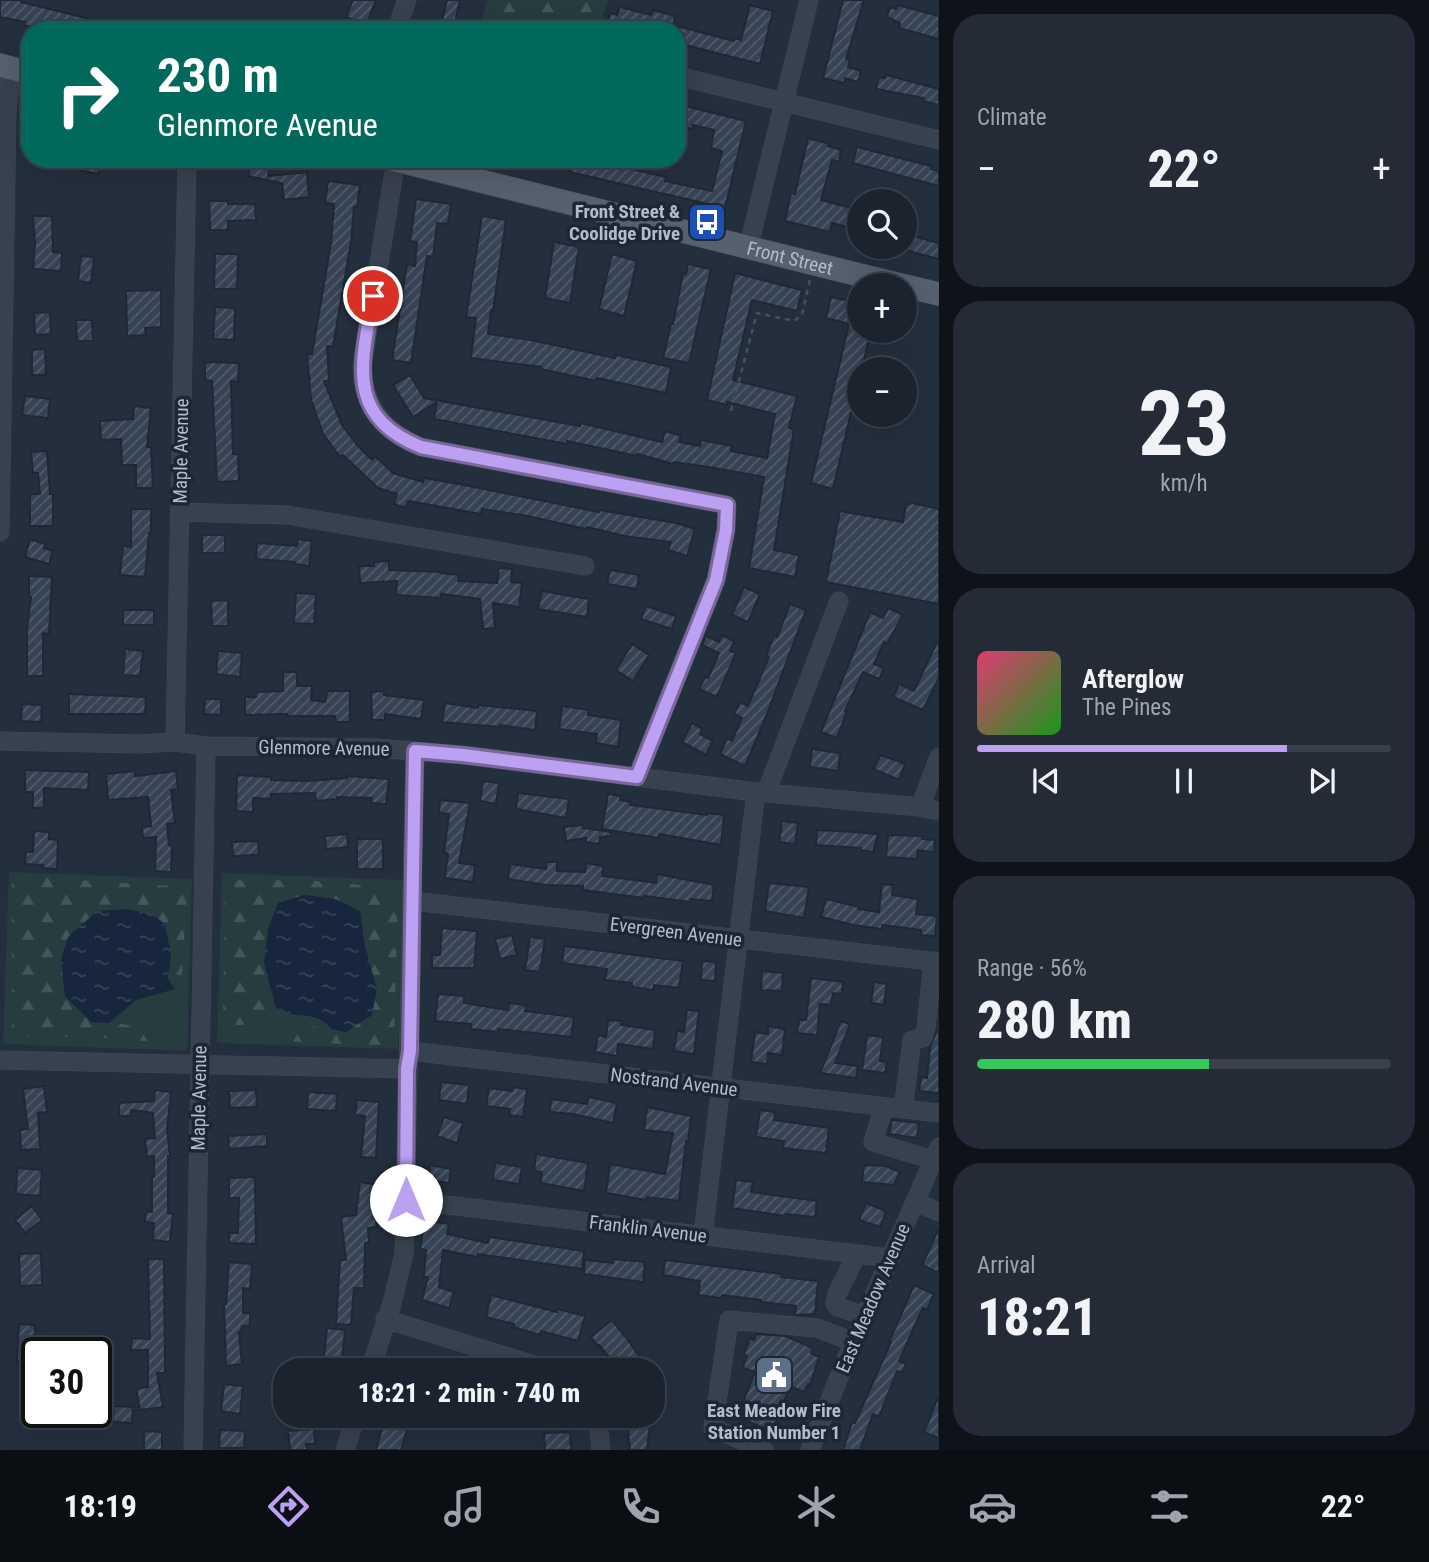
<!DOCTYPE html>
<meta charset="utf-8">
<style>
:root{--surface:#1b232e;--page:#242b36;--text:#f1f3f6;--muted:#a0a4aa;--line:#39404a;--accent:#bca0f2}
body{margin:0;font-family:"Roboto Condensed",sans-serif;background:var(--page);color:var(--text);height:100vh;display:flex;flex-direction:column;font-size:26px;white-space:nowrap}
*{box-sizing:border-box;margin:0}
p{font-size:23px;color:var(--muted)}
.icon{flex:none;width:38px;height:38px;fill:none;stroke:currentColor;stroke-width:2;stroke-linecap:round;stroke-linejoin:round}
.map{position:relative;flex:1;overflow:hidden}
.panel{display:flex;flex-direction:column;gap:14px;padding:14px;background:#0f1319;width:490px}
.panel>*{flex:none}
.guide{position:absolute;left:21px;top:21px;width:665px;height:147px;border-radius:28px;box-shadow:0 7px 28px #0002,0 0 0 2px var(--line);background:#00695c;color:#fff;overflow:hidden}
.controls{position:absolute;left:847px;top:189px;display:grid;gap:14px}
.controls a{display:grid;place-items:center;width:70px;height:70px;border-radius:50%;background:var(--surface);box-shadow:0 7px 28px #0002,0 0 0 2px var(--line);font-size:35px}
.speed{position:absolute;left:21px;top:1337px;display:flex;gap:14px;font-size:35px;font-weight:700;text-align:center}
.speed>*{display:grid;place-content:center;width:91px;height:91px;border-radius:50%;background:var(--surface);box-shadow:0 7px 28px #0002,0 0 0 2px var(--line);line-height:1}
.speed .limit{border:4px solid #111;border-radius:10px;background:#fff;color:#111}
.pin{position:absolute;display:grid;place-items:center;width:60px;height:60px;color:#fff;margin:-30px;border:4px solid #fff;border-radius:50%;box-shadow:0 2px 7px #0007}
.me{position:absolute;width:77px;margin:-38px;rotate:0deg;stroke-linejoin:round;filter:drop-shadow(0 0 5px #0008)}
.turn{display:flex;align-items:center;gap:24px;height:147px;padding:0 21px;font-size:32px}
.turn .icon{width:91px;height:91px;stroke-width:2.5}
.turn b{display:block;font-size:49px;line-height:60px}
.big{font-size:52px;font-weight:800;line-height:1.1}
.panel .tile{flex:1;display:flex;flex-direction:column;justify-content:center;gap:10px;min-width:0;padding:0 24px;border-radius:28px;background:var(--page)}
.panel .dial{align-items:center;gap:0}
.dial b{font-size:91px;line-height:1}
.song{display:flex;align-items:center;gap:21px}
.cover{width:84px;height:84px;border-radius:10px;background:linear-gradient(135deg,hsl(340 70% 55%),hsl(120 70% 35%))}
.played{height:7px;border-radius:4px;background:linear-gradient(90deg,var(--accent) 75%,var(--line) 75%)}
.keys{display:flex;justify-content:space-around;direction:ltr}
.heat{display:flex;justify-content:space-between;align-items:center;font-size:38px;direction:ltr}
.charge{height:10px;border-radius:5px;background:linear-gradient(90deg,#34c759 56%,var(--line) 0)}
.trip{position:absolute;left:273px;top:1358px;width:392px;height:70px;border-radius:28px;background:var(--surface);box-shadow:0 7px 28px #0002,0 0 0 2px var(--line);font-weight:800;line-height:70px;text-align:center}
.tab-bar{display:flex;height:112px;justify-content:space-around;align-items:center;background:#0b0e12;color:var(--muted)}
.tab-bar .icon{width:49px;height:49px}
.tab-bar .current{color:var(--accent)}
.tab-bar b{font-size:32px;color:var(--text)}
main{display:flex;flex:1;min-height:0}
.map>svg:first-child{display:block}
.grass{fill:#263c3f}
.forest{fill:url(#forest-firs)}
.water{fill:url(#water-ripples)}
.building{fill:url(#building-hatch);stroke:#1f2835;stroke-width:2}
.lines{fill:none;stroke-linecap:round;stroke-linejoin:round}
.minor-casing{stroke:#414a57;stroke-width:19}
.major-casing{stroke:#414a57;stroke-width:24}
.path{stroke:#3f5557;stroke-width:2.5;stroke-dasharray:5 5;stroke-linecap:butt}
.minor{stroke:#38414e;stroke-width:18}
.major{stroke:#56606e;stroke-width:23}
.route-casing{stroke:#7a689d;stroke-width:18}
.route{stroke:#bca0f2;stroke-width:12}
.labels{text-anchor:middle;dominant-baseline:central;stroke-width:7;stroke-linejoin:round;paint-order:stroke}
.poi-label{font-size:19px;font-weight:bold;fill:#b4bcc9;stroke:#1d2633;text-anchor:end}
.street-label{font-size:19px;fill:#b4bcc9;stroke:#1d2633}
</style>
<main>
<div class="map">
<svg width="939" height="1450" viewBox="0 0 939 1450">
<defs>
<pattern id="forest-firs" width="22" height="20" patternUnits="userSpaceOnUse" patternTransform="scale(1.75)"><rect width="22" height="20" fill="#263c3f"/><path d="M5 1l3.5 6h-7zM16 11l3.5 6h-7z" fill="#435659"/></pattern>
<pattern id="water-ripples" width="26" height="14" patternUnits="userSpaceOnUse" patternTransform="scale(1.75)"><rect width="26" height="14" fill="#17263c"/><path d="M2 4q2-2 4 0t4 0M15 11q2-2 4 0t4 0" fill="none" stroke="#364457"/></pattern>
<pattern id="building-hatch" width="6" height="6" patternUnits="userSpaceOnUse" patternTransform="scale(1.75)"><rect width="6" height="6" fill="#364354"/><path d="M-1 1l2-2M0 6l6-6M5 7l2-2" fill="none" stroke="#515c6b"/></pattern>
</defs>
<rect width="100%" height="100%" fill="#242f3e"/>
<!-- grass -->
<path class="grass" d="M9 872 192 879 187 1051 3 1044Z
M222 873 404 880 398 1049 217 1043Z"/>
<!-- forest -->
<path class="forest" d="M488 0H608L598 30H477Z
M22 876 183 887 187 892 181 992C164 984 169 970 171 955L91 1022 122 1024 155 1032 156 1042 94 1037 17 1036 12 1028V882Z
M231 880C274 881 363 876 398 897L394 1038 385 1046 264 1040 263 1036C289 1019 317 1027 346 1032L365 946 360 911C325 894 315 892 278 903L264 963 276 1008C262 1025 244 1026 223 1025L225 885Z"/>
<!-- water -->
<path class="water" d="M305 895 335 899 360 911 365 946 377 989 372 1015 346 1032 331 1029C316 1009 298 1021 276 1008L264 963 268 929 278 903Z
M126 909 152 914 165 924 171 955 168 979 175 989 136 1000 109 1023 91 1022 65 996 61 960 68 937 97 911Z"/>
<!-- building -->
<path class="building" d="M0 0H21V2L118 26 117 30H43L24 25 25 22 0 17Z
M353 0H376L366 25 346 17Z
M447 0H460L453 30H440Z
M843 0H864L846 59 850 60 848 67 861 71 858 82 845 78 844 83 823 78Z
M750 5 773 11 760 64 677 43V26L734 41 735 38 741 40Z
M897 5 939 16V39L899 28 900 23 887 17 890 7 896 9Z
M620 7 651 15 653 10 675 16 672 30H619L607 27 610 13 617 15Z
M886 75 939 89V105L923 101 924 98 876 89 879 77 885 78Z
M677 104 746 121 725 208 574 173 541 160 611 159 610 164 666 177 665 181 712 191 722 151 711 148 714 130 693 125 692 129 677 126Z
M808 138 829 144 828 146 841 150 839 162 832 160 821 200 859 210V230L832 223 830 232 785 221 791 193 795 194Z
M857 147 931 166V169L939 171V186L853 163Z
M81 159H102L98 174 79 170Z
M251 161 270 166 268 176 307 172 309 197 284 200 282 183 248 176Z
M328 181 360 185 357 207H354L351 242 333 347 327 346 329 381H324L342 425 358 446 372 460 375 456 393 473 423 482 424 478 459 484 599 512V510L676 523 695 529 687 556 668 550 671 542 624 536 587 527 586 529 527 516 482 509 481 514 408 501 406 508 394 504 397 494 378 488 343 455 340 457 323 434 311 399 307 354H312L331 243 334 204 325 203Z
M416 199 451 204 448 224 437 223 433 257 427 256 411 363 392 360 407 264 415 266 417 242 410 241Z
M209 201H228V204H255L256 220 228 221V230H210Z
M33 216H52L53 252 62 253 61 271 33 269 35 243Z
M482 216 506 220 493 311 491 310 488 334 531 340 615 358 616 355 671 367 666 393 597 378 596 381 541 369V367L471 358 476 318 466 317Z
M905 234 939 243V259L905 250Z
M554 242 579 247 570 303 545 298Z
M215 254H238L237 289H214Z
M612 254 637 261 624 316 599 309Z
M81 256 94 257 91 283 78 281Z
M688 264 711 269 689 363 663 358 671 324H673L683 273 686 274Z
M735 273 802 290 797 311 752 300 733 380 797 396 789 428 794 429 774 550 799 555 795 577 749 568 764 477 709 467 674 462 673 464 638 454 637 456 567 441V444L434 419 437 402 413 417 393 385 410 375 424 398 580 426V423L662 442 665 431 681 436 679 442 700 446 701 440 732 446 731 451 767 458 775 414 727 402V405L707 400Z
M161 290V327L145 328 146 335 127 336 126 291Z
M831 297 855 302V300H859V336L869 338 862 369H859V379L833 489 811 483 849 324 826 318Z
M215 307 235 308 234 340 213 339Z
M50 312 51 334 35 335 34 313Z
M76 320H92L93 341H77Z
M45 349 46 375H32V350Z
M205 362 239 363 238 382 231 381 233 454H238L239 481 217 482 212 381 205 380Z
M25 396 50 399 48 418 22 415Z
M134 406 151 408 147 447H151L153 488H136V465H122L121 439 101 440 100 421 133 419Z
M47 451 50 494H53V526H30V494H40L38 473H33L31 452Z
M912 503 939 509V604L826 582 840 511 903 522 906 505Z
M131 509H151V533H149L145 577 120 575 123 546 131 547Z
M202 535H225V553H202Z
M30 539 45 544 44 548 53 551 49 564 25 557Z
M298 539 312 541 309 566 295 564V562L256 559 257 543 297 546Z
M389 561V570L441 572V573L459 575 458 581 497 583 499 568 512 569 511 582 522 583 519 607 493 603 495 628 483 629 480 599 441 594V598L396 595 397 581 360 583 359 566H374V562Z
M610 570 639 575 637 589 607 584Z
M29 576 52 577 49 634 43 633V676H27V630L31 597H29Z
M744 587 760 594 748 622 732 615Z
M542 591 589 599 587 617 538 609Z
M296 593 316 594 314 624 294 623Z
M228 600V626H212L211 601Z
M790 604 806 610 767 714 745 766 720 754 727 738 732 741 742 718 734 714 740 702 748 706 769 657 766 656 774 636 777 637Z
M646 606 676 616 672 629 641 619Z
M888 608 903 615 887 644 884 642 874 664 884 668 879 679 863 672 845 711H847L837 738 821 732 870 612 883 618Z
M123 610H154V625H123Z
M722 635 734 641 730 651 736 653 717 697 699 689 705 677 708 678 719 653 702 645 706 636 719 642Z
M939 638V677L923 710 893 697 899 684 914 691Z
M632 644 649 655 633 681 616 670Z
M125 649 143 651 140 676 123 675Z
M218 651 242 653 240 677 216 674Z
M283 672H297V686H312L311 700 325 702 327 691H350V722H336L335 716H287V714L245 715V697H256V692L283 691Z
M384 691V695L424 700 421 719 385 714V720H372L371 692Z
M69 694 146 697 145 714H69Z
M205 699H221V715L204 714Z
M445 703 478 708 479 705 537 711 535 730 500 725V727L442 722Z
M22 704 42 705 41 722 21 721Z
M562 706 589 710 588 715 621 720 618 747 596 743 597 734 559 729Z
M692 723 702 729 700 734 713 741 706 755 682 742Z
M812 749 840 753 838 771 810 767Z
M881 755 905 764 899 780 873 769Z
M25 770 89 772 88 790 44 788V808H33V792H25Z
M135 771V776L176 771 178 789 171 790 175 823 167 824 169 845 172 846 171 872 155 871 156 837 143 838 142 827 151 826 148 797 108 800 106 774Z
M237 775 271 777V780L307 781 347 778V776L389 779 386 804 371 803 372 798 337 797 338 799 316 801 315 793 271 794V799L253 798V812L236 811Z
M483 781 499 783 496 804 480 801Z
M518 793 569 799 566 818 516 809Z
M608 794 621 796 620 800 631 802 630 805 707 815 708 813 724 815 721 845 659 834V838L602 829Z
M440 800 470 803 459 863 475 865 473 882 445 878 448 854 444 853 449 814 439 813Z
M782 821 798 823 795 844 779 842Z
M583 825V828L611 832V836L600 837 599 844 586 842V838L566 841 564 827Z
M817 830 855 832 878 834 873 852 861 850V848L816 845Z
M34 831 49 832V839L58 840 57 869 43 868V865L25 864 26 852H33Z
M347 834 348 847 326 849 325 836Z
M888 835 923 836 922 839 935 840 934 852 918 850 917 859 886 857Z
M357 839H383V869H357Z
M258 841 259 855 233 856 232 842Z
M546 862H557V871L585 872 586 863 603 866 602 876 656 883 657 874 714 885 712 901 691 899 690 902 644 896V898L583 890V886L546 885 508 879 510 864 546 869Z
M769 883 809 887 804 918 765 911Z
M882 884 893 885 892 895 918 899 916 914 937 916 935 936 921 935V930L882 925V929L853 925 821 917 826 899 859 907 858 909 879 912Z
M442 928 477 931 474 968H432V955H440Z
M512 935 517 955 500 959 495 939Z
M530 937 545 939 540 972 525 970Z
M564 946 683 961 679 988 654 985 653 990 632 987V983L605 980 607 969 562 963Z
M702 961 716 962 715 981 701 980Z
M762 971 783 973 782 991 761 990Z
M811 978 843 982 842 994 833 993 831 1005 820 1004 817 1035 797 1033 799 1020H806Z
M874 982 887 984 884 1005 871 1003Z
M438 994 464 996V1003L508 1010 509 1003 526 1005 525 1011 574 1017 571 1037 498 1029V1032L471 1029V1024L435 1021Z
M687 1010 699 1011 694 1054 674 1051 677 1031 684 1032Z
M608 1020 622 1021 621 1025 655 1030 653 1049 618 1044 617 1056 595 1052 598 1035 606 1037Z
M841 1021 850 1024 835 1063 858 1066 856 1078 820 1073Z
M768 1026 785 1029 782 1055 768 1053 767 1064 751 1062 755 1032 768 1034Z
M937 1030H939V1093L919 1091 921 1077 927 1078 930 1047Z
M867 1035 883 1037 880 1061 887 1062 885 1073 862 1070Z
M441 1082 469 1085 467 1104 439 1100Z
M44 1086 47 1112 38 1113 40 1149 21 1150 20 1130 28 1129 23 1089Z
M513 1087 527 1089 523 1117 509 1115 510 1109 486 1106 489 1088 512 1091Z
M155 1090 171 1092 167 1129 170 1156H168V1213L173 1214 170 1242 153 1240 154 1223 145 1222 146 1211 152 1212V1177H154V1156L147 1157 145 1139 155 1138 153 1113 131 1110V1116H119V1103L154 1101Z
M256 1090 257 1107 230 1108 229 1091Z
M308 1092 337 1094 336 1111 307 1109Z
M589 1097 617 1103 613 1123 573 1114 550 1112 551 1099 587 1104Z
M357 1100 379 1102 376 1158 361 1157 365 1116 355 1115Z
M647 1107 691 1116 688 1141H686L679 1201 647 1197 646 1200 606 1193 610 1164 665 1174 673 1133 644 1130Z
M760 1110 775 1112 774 1120 829 1128 826 1153 783 1148 784 1141 756 1137Z
M444 1117 463 1123 457 1143 437 1136Z
M892 1120 919 1123 917 1138 889 1134Z
M267 1134V1146L229 1149 228 1136Z
M536 1154 588 1163 584 1191 541 1183 542 1172 534 1171Z
M495 1163 522 1167 519 1184 493 1180Z
M430 1165 451 1169 449 1183 428 1180Z
M864 1165 886 1166 900 1172 894 1185 862 1182Z
M17 1168 42 1170 40 1196 16 1194Z
M255 1177 256 1244 229 1243V1233H238L239 1198H229V1178Z
M736 1180 753 1182 751 1192 817 1201 815 1217 786 1214 785 1216 732 1208Z
M360 1182 378 1185 375 1211 377 1227 368 1228 369 1243H365L364 1288H354L351 1325 336 1324 340 1260H346L341 1217 356 1215Z
M866 1203 886 1211 880 1227 859 1220Z
M32 1206 42 1220 25 1233 15 1220Z
M425 1220 449 1224 447 1234 488 1243 489 1237 584 1251 582 1269 478 1254 477 1257 443 1250 439 1287 454 1292 449 1308 422 1300 428 1277H424L426 1250 420 1249Z
M939 1228V1273L922 1265Z
M41 1253 42 1285 20 1286 19 1254Z
M148 1259H164L165 1371V1373H157L163 1407 140 1410 136 1389 148 1387V1350H131L132 1338 150 1339Z
M613 1259 645 1262 643 1282 584 1274 585 1260 613 1263Z
M665 1260 782 1274 781 1277 818 1281 815 1314 795 1315 796 1306 761 1302V1300L722 1295 721 1298 698 1295 700 1281 663 1275Z
M229 1262 252 1264 250 1289 243 1288V1313H250V1326H242L241 1332H239L242 1364 226 1366 224 1304H226Z
M914 1285 934 1294 927 1310 923 1308 919 1316 899 1361 906 1364 902 1373 897 1371 879 1417 873 1414 860 1450H843L852 1422 855 1423 891 1342H889Z
M491 1295 557 1312 558 1309 585 1316 578 1341 541 1331 540 1335 513 1327 514 1324 486 1317Z
M612 1320 630 1343 649 1370H620L599 1345 598 1346 591 1337Z
M19 1324 35 1325 34 1362 17 1361Z
M327 1328 345 1330 342 1359 324 1357Z
M756 1334 785 1336 813 1348 811 1353 819 1357 810 1385 808 1384 804 1392 790 1386 772 1431 737 1417 755 1372 743 1368 747 1356 744 1354 750 1338 754 1340Z
M224 1384 243 1386 240 1414 221 1411Z
M939 1395V1438L924 1432Z
M114 1406 133 1407 132 1423 113 1422Z
M385 1416H411L401 1450H376Z
M631 1416H651L647 1450H630L628 1433Z
M314 1429 315 1444H306L307 1450H290L288 1431Z
M220 1430 245 1431 244 1448H219Z
M144 1431 162 1432V1450H144Z
M570 1432 571 1450H545L544 1433Z"/>
<g class="lines">
<defs>
<path id="minor" d="M396 30 407 0
M677 76 939 140
M396 160 362 366C363 407 384 432 421 447L727 505 726 529 716 580 637 777
M748 249 809 0
M180 512 287 515 585 566
M0 532 7 112 11 68
M0 741 139 744 175 742 206 746 376 748 463 755 756 792 920 807 939 811
M175 742 187 159
M766 793 839 601
M920 807 939 757
M413 901 939 962
M410 1051 939 1113
M0 1060 407 1069
M884 1107 873 1142 933 1160
M903 1109 912 1040 923 1038 926 1028 933 961
M406 1200 890 1258
M915 1202 939 1212
M703 1235 756 792
M857 1254 837 1294 835 1303 838 1307 865 1316
M385 1319 550 1370
M370 1370 391 1307 404 1254 415 751
M595 1416 598 1423 601 1450
M193 1450 206 746
M345 1450 356 1416
M764 1450 713 1428 729 1320 817 1328 854 1342
M810 1450 844 1364 939 1147"/>
<g id="major">
<path d="M0 65 30 73"/>
<path id="s1" d="M392 159 900 285"/>
<path d="M905 286 939 294"/>
</g>
</defs>
<!-- minor casing -->
<use href="#minor" class="minor-casing"/>
<!-- major casing -->
<use href="#major" class="major-casing"/>
<!-- path -->
<path class="path" d="M731 411 757 313 794 321 802 315 810 279"/>
<!-- minor -->
<use href="#minor" class="minor"/>
<!-- major -->
<use href="#major" class="major"/>
</g>
<g class="lines">
<defs>
<path id="route" d="M373 296C362 362 344 416 421 447L727 505 726 530 716 580 637 777 463 755 415 751 410 1051 407 1069 406 1200"/>
</defs>
<!-- route casing -->
<use href="#route" class="route-casing"/>
<!-- route -->
<use href="#route" class="route"/>
</g>
<!-- icons -->
<defs>
<symbol id="bus-square" viewBox="-11 -11 22 22"><rect x="-9" y="-9" width="18" height="18" rx="4" fill="#1a4fb4" stroke="#1d2633"/><path d="M-5-6H5V4H4V6H2V4H-2V6H-4V4H-5ZM-3.5-4V0h7V-4ZM-3.5 1.2v1.5H-2V1.2ZM2 1.2v1.5H3.5V1.2Z" fill="#fff"/></symbol>
<symbol id="civic-square" viewBox="-11 -11 22 22"><rect x="-9" y="-9" width="18" height="18" rx="4" fill="#5c6f8a" stroke="#1d2633"/><path d="M-.6-6.5H3V-4.5H.6V-3L4-1V1h2V6H-6V1h2V-1L-.6-3ZM-1.2 2.5V6h2.4V2.5Z" fill="#fff"/></symbol>
</defs>
<g fill-rule="evenodd">
<use href="#bus-square" x="685" y="200" width="44" height="44"/>
<use href="#civic-square" x="752" y="1353" width="44" height="44"/>
</g>
<g class="labels">
<!-- poi labels -->
<g class="poi-label">
<text x="680" y="211">Front Street &amp;<tspan x="680" dy="22">Coolidge Drive</tspan></text>
<text x="774" y="1410" text-anchor="middle">East Meadow Fire<tspan x="774" dy="22">Station Number 1</tspan></text>
</g>
<!-- street labels -->
<g class="street-label">
<text stroke="none"><textPath href="#s1" startOffset="410">Front Street</textPath></text>
<text transform="translate(181 451) rotate(-89)">Maple Avenue</text>
<text transform="translate(324 748) rotate(1)">Glenmore Avenue</text>
<text transform="translate(676 932) rotate(7)">Evergreen Avenue</text>
<text transform="translate(674 1082) rotate(7)">Nostrand Avenue</text>
<text transform="translate(199 1098) rotate(-89)">Maple Avenue</text>
<text transform="translate(648 1229) rotate(7)">Franklin Avenue</text>
<text transform="translate(873 1298) rotate(-67)">East Meadow Avenue</text>
</g>
</g>
</svg>
<div class="controls">
<a><svg class="icon" aria-label="search" viewBox="0 0 24 24"><circle cx="10" cy="10" r="6"/><path d="M15 15l6 6"/></svg></a>
<a>+</a>
<a>−</a>
</div>
<div class="speed"><div class="limit">30</div></div>
<div class="pin" style="left:373px;top:296px;background:#d93025"><svg class="icon" aria-label="arrive" viewBox="0 0 24 24"><path d="M6 21V4h12l-3 4 3 4H6"/></svg></div>
<svg class="me" style="left:406px;top:1200px" viewBox="-20 -20 40 40"><circle r="19" fill="#fff"/><path d="M0-13L10 11 0 6-10 11z" fill="#bca0f2"/></svg>
<div class="trip">18:21 · 2 min · 740 m</div>
<div class="guide">
<div class="turn"><svg class="icon" aria-label="right" viewBox="0 0 24 24"><path d="M7 20v-9h11M14 6l5 5-5 5"/></svg><div><b>230 m</b>Glenmore Avenue</div></div>
</div>
</div>
<section class="panel">
<div class="tile"><p>Climate</p>
<div class="heat"><a>−</a><b class="big">22°</b><a>+</a></div>
</div>
<div class="tile dial"><b>23</b><p>km/h</p></div>
<div class="tile">
<div class="song"><i class="cover"></i><div><b>Afterglow</b><p>The Pines</p></div></div>
<div class="played"></div>
<div class="keys"><svg class="icon" aria-label="previous" viewBox="0 0 24 24"><path d="M18 5L8 12l10 7zM5 5v14"/></svg><svg class="icon" aria-label="pause" viewBox="0 0 24 24"><path d="M8 5v14M16 5v14"/></svg><svg class="icon" aria-label="next" viewBox="0 0 24 24"><path d="M6 5l10 7-10 7zM19 5v14"/></svg></div>
</div>
<div class="tile"><p>Range · 56%</p><b class="big">280 km</b><div class="charge"></div></div>
<div class="tile"><p>Arrival</p><b class="big">18:21</b></div>
</section>
</main>
<nav class="tab-bar">
<b>18:19</b>
<svg class="icon current" aria-label="directions" viewBox="0 0 24 24"><path d="M12 3l9 9-9 9-9-9zM9 14v-3h6M13 9l2 2-2 2"/></svg>
<svg class="icon" aria-label="music" viewBox="0 0 24 24"><path d="M9 18V5l10-2v13"/><circle cx="6" cy="18" r="3"/><circle cx="16" cy="16" r="3"/></svg>
<svg class="icon" aria-label="phone" viewBox="0 0 24 24"><path d="M5 4h4l2 5-3 2q2 4 5 5l2-3 5 2v4C11 20 4 13 5 4z"/></svg>
<svg class="icon" aria-label="climate" viewBox="0 0 24 24"><path d="M12 3v18M4 7l16 10M4 17L20 7"/></svg>
<svg class="icon" aria-label="car" viewBox="0 0 24 24"><path d="M5 17H2v-5l4-1 3-4h7l3 4 3 1v5h-3M9 17h6M6 11h13"/><circle cx="7" cy="17" r="2"/><circle cx="17" cy="17" r="2"/></svg>
<svg class="icon" aria-label="filters" viewBox="0 0 24 24"><path d="M4 7h16M4 17h16"/><circle cx="9" cy="7" r="2"/><circle cx="15" cy="17" r="2"/></svg>
<b>22°</b>
</nav>
